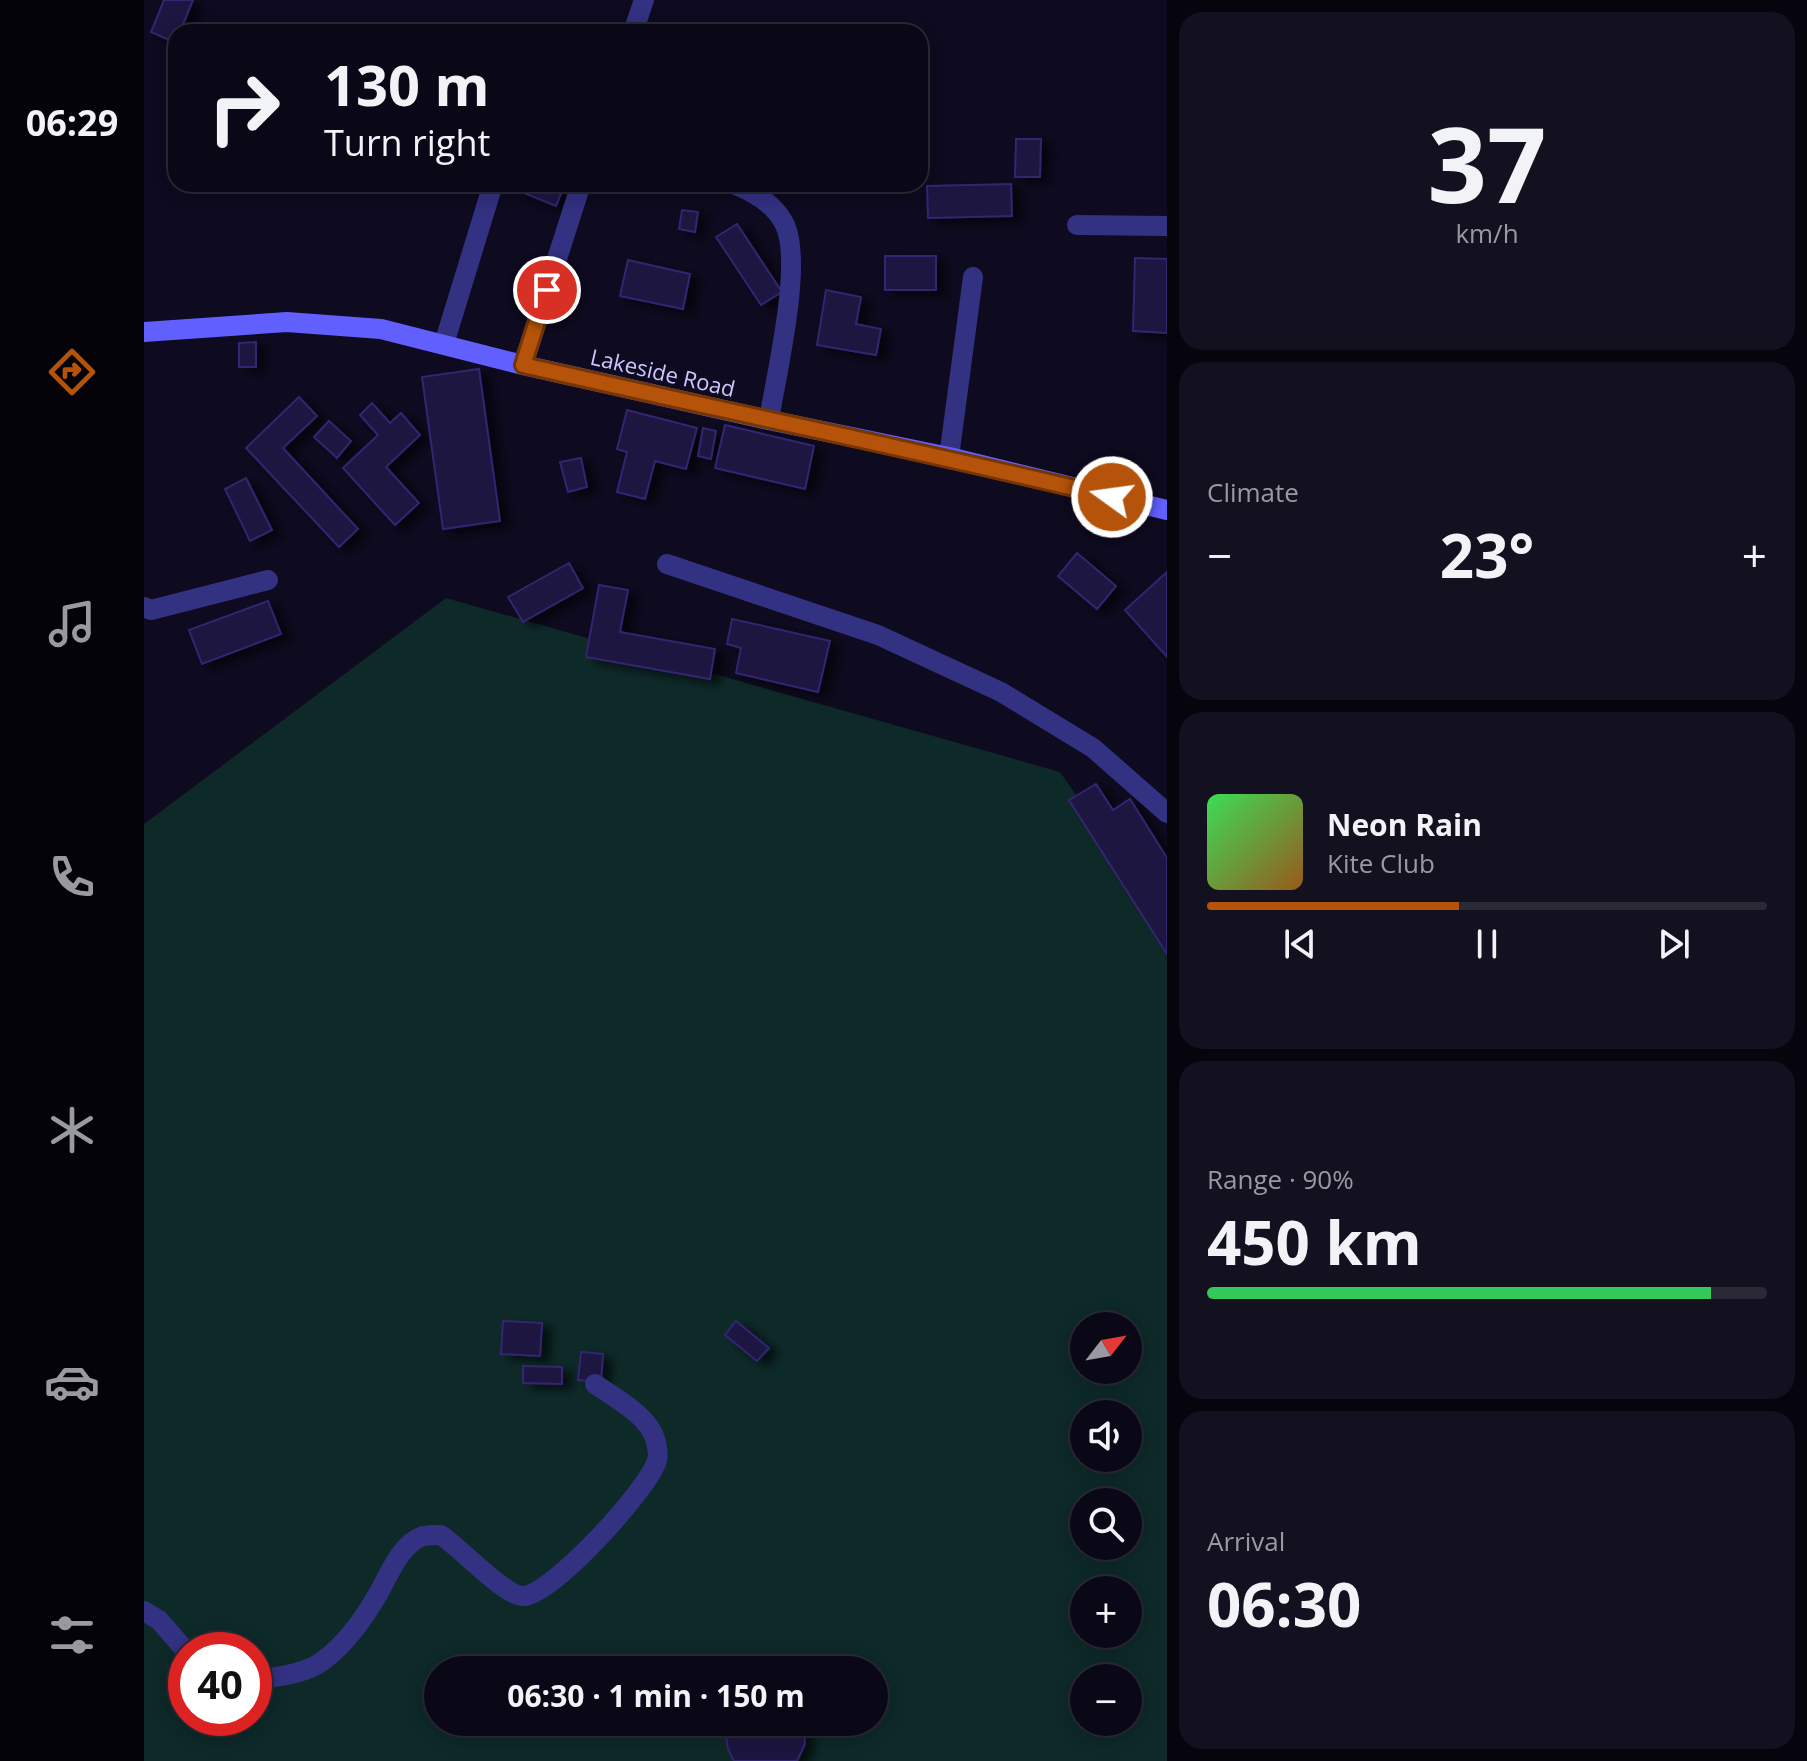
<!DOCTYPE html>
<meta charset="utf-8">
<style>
:root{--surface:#0a0817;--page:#131120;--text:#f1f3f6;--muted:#999aa1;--line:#2a2936;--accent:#b45309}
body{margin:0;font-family:"Open Sans",sans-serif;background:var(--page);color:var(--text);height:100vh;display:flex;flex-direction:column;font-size:30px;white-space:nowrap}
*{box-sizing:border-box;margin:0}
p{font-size:26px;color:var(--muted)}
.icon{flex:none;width:44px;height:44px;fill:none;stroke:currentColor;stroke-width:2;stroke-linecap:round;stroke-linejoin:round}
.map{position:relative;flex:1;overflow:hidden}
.side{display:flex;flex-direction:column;gap:12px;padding:12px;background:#06040d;width:640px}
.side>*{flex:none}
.hud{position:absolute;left:24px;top:24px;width:760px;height:168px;border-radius:24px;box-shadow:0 4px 20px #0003,0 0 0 2px var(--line);background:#0a0817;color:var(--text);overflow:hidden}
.needle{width:52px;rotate:59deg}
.buttons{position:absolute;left:926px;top:1312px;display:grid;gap:16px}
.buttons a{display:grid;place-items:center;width:72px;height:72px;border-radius:50%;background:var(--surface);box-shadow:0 4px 20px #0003,0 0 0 2px var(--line);font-size:40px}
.speed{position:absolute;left:24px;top:1632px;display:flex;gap:16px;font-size:40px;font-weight:700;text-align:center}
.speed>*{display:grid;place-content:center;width:104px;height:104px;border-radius:50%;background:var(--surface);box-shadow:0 4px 20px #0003,0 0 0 2px var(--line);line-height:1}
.speed .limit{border:12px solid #d22;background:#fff;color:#111}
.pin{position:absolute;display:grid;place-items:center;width:68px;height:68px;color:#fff;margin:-34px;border:4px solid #fff;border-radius:50%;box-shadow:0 2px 8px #0007}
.me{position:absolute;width:88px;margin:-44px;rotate:284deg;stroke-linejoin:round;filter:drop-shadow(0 0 6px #0008)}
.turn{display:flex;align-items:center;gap:28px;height:168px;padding:0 24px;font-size:36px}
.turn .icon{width:104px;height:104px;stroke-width:2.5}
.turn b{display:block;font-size:56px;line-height:68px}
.big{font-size:60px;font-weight:700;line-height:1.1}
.side .tile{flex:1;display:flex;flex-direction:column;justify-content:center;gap:12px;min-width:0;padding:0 28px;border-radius:24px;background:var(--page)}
.side .dial{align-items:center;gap:0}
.dial b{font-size:104px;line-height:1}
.song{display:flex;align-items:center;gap:24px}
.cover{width:96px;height:96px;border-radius:12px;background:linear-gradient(135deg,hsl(130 70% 55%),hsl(30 70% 35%))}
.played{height:8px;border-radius:4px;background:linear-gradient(90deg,var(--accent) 45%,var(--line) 45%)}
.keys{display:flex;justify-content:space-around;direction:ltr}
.heat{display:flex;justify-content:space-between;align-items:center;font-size:44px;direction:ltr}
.charge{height:12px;border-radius:6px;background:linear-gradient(90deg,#34c759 90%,var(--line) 0)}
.trip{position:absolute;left:280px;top:1656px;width:464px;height:80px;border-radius:40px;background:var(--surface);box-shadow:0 4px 20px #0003,0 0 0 2px var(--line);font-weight:700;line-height:80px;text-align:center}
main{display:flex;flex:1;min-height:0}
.menu{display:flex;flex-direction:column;width:144px;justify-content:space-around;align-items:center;background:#040309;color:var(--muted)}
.menu .icon{width:56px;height:56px}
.menu .active{color:var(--accent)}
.menu b{font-size:36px;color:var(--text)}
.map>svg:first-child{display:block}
.green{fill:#0d2928;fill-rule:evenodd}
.building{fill:#1d1541;stroke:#332570;stroke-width:2;filter:url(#shadow)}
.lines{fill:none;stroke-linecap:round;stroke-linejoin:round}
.street{stroke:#333182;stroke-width:20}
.secondary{stroke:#625fff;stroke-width:20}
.route-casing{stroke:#753606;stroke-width:20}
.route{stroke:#b45309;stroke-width:14}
.labels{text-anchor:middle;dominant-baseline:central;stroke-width:8;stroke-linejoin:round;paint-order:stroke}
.street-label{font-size:22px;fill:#cec8ff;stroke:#0e0a1f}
</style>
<main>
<nav class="menu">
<b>06:29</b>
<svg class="icon active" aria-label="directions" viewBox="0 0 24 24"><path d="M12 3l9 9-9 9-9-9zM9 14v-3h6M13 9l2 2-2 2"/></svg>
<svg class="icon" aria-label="music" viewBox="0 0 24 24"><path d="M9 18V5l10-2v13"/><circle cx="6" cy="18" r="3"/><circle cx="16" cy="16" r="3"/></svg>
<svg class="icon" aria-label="phone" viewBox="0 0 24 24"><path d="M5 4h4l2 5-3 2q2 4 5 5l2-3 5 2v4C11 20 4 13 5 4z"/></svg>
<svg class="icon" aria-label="climate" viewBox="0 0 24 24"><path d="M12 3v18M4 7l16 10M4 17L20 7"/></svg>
<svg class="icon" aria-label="car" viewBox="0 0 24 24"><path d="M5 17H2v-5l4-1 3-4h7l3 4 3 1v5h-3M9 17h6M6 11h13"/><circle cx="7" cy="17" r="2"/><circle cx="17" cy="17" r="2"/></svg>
<svg class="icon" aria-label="filters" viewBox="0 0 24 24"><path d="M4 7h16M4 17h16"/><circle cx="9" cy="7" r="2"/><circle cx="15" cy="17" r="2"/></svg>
</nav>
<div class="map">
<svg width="1023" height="1761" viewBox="0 0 1023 1761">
<defs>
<filter id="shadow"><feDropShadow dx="9" dy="5" stdDeviation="4" flood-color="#0009"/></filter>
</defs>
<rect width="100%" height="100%" fill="#0e0a1f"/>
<!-- green -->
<path class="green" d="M302 598 916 772 1023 924V1761H0V824ZM940 1326H984V1370H940ZM940 1414H984V1458H940ZM940 1502H984V1546H940ZM940 1590H984V1634H940ZM42 1650H110V1718H42ZM294 1670H730V1722H294ZM940 1678H984V1722H940Z"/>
<!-- building -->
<path class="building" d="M20 0H49L36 32H32V43L7 32Z
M872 139H897L896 177H871Z
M372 184H421L412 206 370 189Z
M867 184 868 216 784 218 783 186Z
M538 210 554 212 551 232 535 229Z
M593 224 638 292 617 305 572 237Z
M741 256H792V290H741Z
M991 258 1023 259V333L989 331Z
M484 260 546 274 539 309 476 296Z
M682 290 717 297 712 324 737 329 732 355 673 345Z
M112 342V367H95V343Z
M335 369 356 521 299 529 278 377Z
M155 397 173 416 139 448 214 529 195 547 102 448Z
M228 403 246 423 257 413 276 435 242 467 275 503 251 525 199 468 234 435 216 415Z
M483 410 553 428 542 469 511 461 501 499 473 492 483 452 473 449Z
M185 421 207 441 193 458 170 437Z
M581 425 670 446 661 489 571 468Z
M559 428 572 431 567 459 554 456Z
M437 458 443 487 424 492 416 462Z
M102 478 128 530 106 541 81 489Z
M933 553 972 586 953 609 914 576Z
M425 563 439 588 379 622 364 597Z
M1023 572V657L981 610Z
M455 585 484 590 476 632 571 649 566 679 442 657Z
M124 601 137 634 58 664 45 630Z
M588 619 686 641 674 692 592 673 597 648 583 644Z
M952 784 969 810 986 799 1023 858V954L925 800Z
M359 1321 398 1323 396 1356 357 1354Z
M592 1321 625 1348 613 1361 581 1335Z
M437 1352 459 1354 457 1382 434 1380Z
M379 1366 418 1367V1384L379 1383Z
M584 1722H659L661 1744 653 1761H590L584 1749 582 1736Z"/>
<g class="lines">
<!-- street -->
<path class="street" d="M489 32 500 0
M589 184C610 192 631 204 641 225 659 264 632 375 625 420
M933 225 1023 226
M300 344 349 184
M379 365 437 184
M805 457 829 277
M523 564 734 635 857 692 949 748 1023 813
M0 607 7 610 124 580
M0 1611 15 1620 42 1651
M110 1680C132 1677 163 1674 180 1660 201 1644 218 1621 231 1599 244 1579 254 1545 279 1536 284 1535 292 1535 297 1535 315 1547 362 1597 379 1596 407 1596 506 1488 513 1460 515 1456 513 1447 512 1442 506 1416 472 1399 451 1384"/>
<!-- secondary -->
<path class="secondary" d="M0 332 143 322 237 329 379 365 625 420 805 457 1023 510"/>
</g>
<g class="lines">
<defs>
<path id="route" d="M403 290 379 365C575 410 773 450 968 497"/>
</defs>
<!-- route casing -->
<use href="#route" class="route-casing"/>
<!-- route -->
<use href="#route" class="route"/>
</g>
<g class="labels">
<!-- street labels -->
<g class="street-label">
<text transform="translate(519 372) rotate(13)">Lakeside Road</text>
</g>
</g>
</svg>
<div class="buttons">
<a><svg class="needle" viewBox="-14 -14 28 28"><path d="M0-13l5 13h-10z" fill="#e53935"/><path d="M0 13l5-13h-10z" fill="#999aa1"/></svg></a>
<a><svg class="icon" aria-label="sound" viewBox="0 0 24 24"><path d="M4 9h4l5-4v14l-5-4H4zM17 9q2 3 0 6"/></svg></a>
<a><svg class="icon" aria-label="search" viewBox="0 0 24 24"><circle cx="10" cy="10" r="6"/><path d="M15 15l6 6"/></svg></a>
<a>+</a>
<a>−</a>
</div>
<div class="speed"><div class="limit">40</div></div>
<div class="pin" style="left:403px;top:290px;background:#d93025"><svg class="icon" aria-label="arrive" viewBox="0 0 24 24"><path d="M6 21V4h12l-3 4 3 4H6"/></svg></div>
<svg class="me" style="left:968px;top:497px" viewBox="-20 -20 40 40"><circle r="17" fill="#b45309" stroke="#fff" stroke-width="3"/><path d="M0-11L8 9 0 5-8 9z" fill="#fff"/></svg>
<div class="trip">06:30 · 1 min · 150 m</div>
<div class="hud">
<div class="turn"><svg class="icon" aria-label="right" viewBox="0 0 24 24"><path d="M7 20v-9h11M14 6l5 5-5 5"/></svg><div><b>130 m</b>Turn right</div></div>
</div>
</div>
<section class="side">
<div class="tile dial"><b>37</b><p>km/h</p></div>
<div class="tile"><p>Climate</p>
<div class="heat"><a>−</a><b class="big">23°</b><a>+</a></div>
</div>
<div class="tile">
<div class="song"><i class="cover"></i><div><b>Neon Rain</b><p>Kite Club</p></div></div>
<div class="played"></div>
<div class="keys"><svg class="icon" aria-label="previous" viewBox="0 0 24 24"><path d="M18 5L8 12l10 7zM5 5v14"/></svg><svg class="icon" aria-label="pause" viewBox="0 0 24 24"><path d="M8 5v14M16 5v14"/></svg><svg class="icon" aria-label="next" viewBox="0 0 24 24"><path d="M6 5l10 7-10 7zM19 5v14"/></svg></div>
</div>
<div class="tile"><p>Range · 90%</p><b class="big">450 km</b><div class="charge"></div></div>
<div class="tile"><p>Arrival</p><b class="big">06:30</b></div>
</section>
</main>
